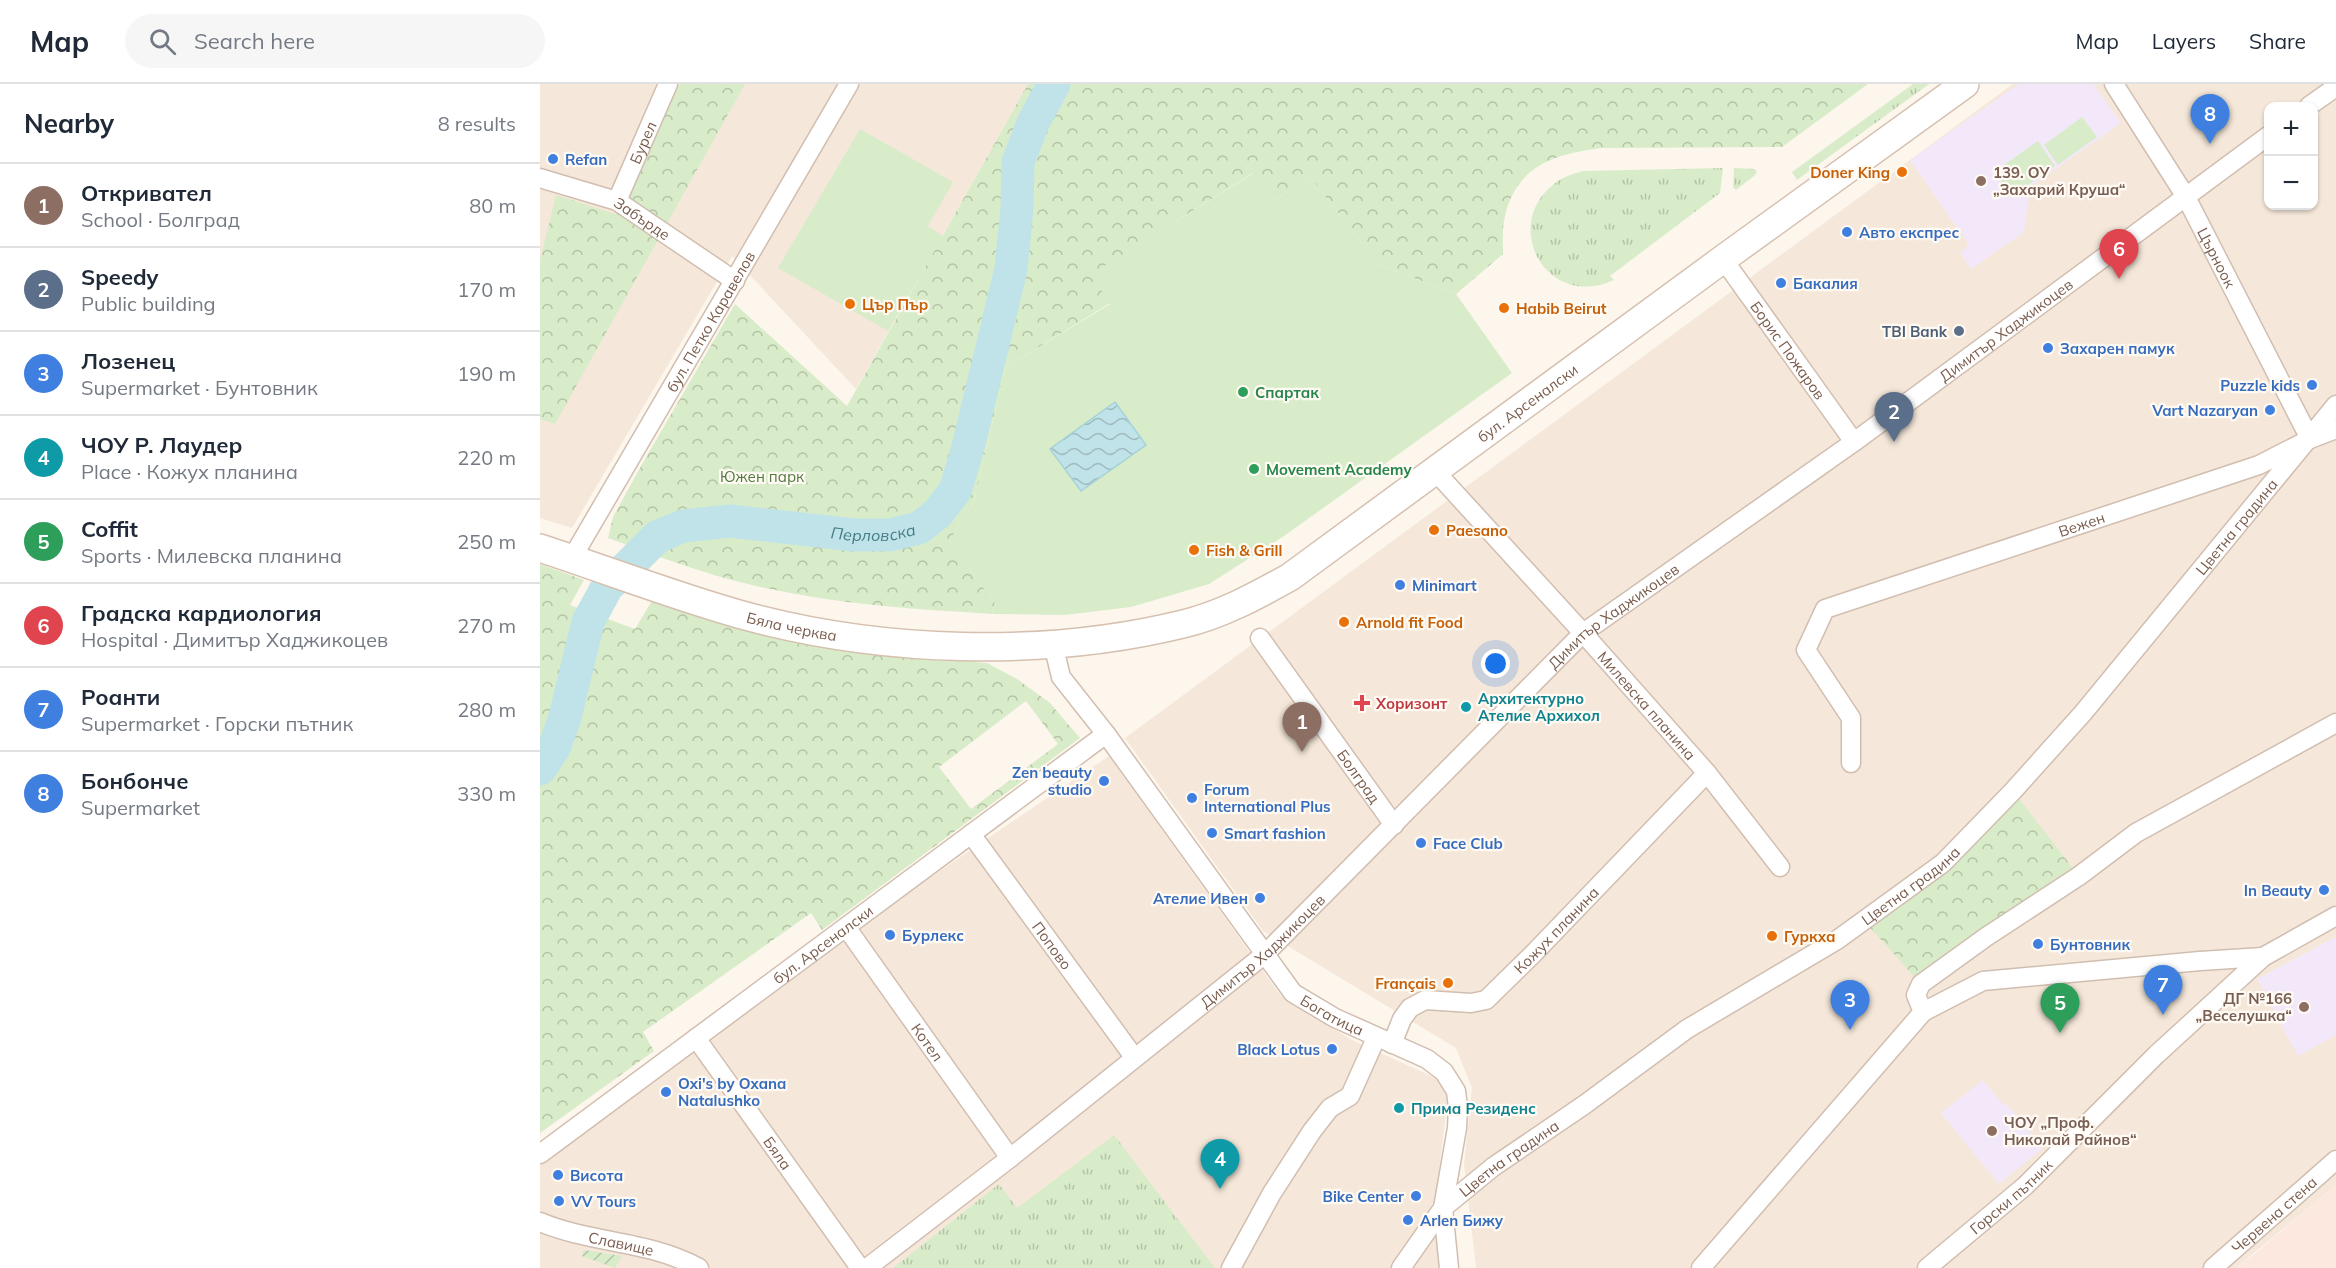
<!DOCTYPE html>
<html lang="en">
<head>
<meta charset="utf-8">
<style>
  body { margin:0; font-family:Mulish,sans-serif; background:#f6f6f7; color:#1f2937 }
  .controls { position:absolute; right:18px; top:18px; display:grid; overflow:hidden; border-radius:12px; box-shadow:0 2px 4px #0004 }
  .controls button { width:54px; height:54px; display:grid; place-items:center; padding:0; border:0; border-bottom:2px solid #e0e1e3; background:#fff; color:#1f2937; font:30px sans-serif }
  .you { position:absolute; left:956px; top:580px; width:21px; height:21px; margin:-15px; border:4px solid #fff; border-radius:50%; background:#1a73e8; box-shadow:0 0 0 9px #1a73e833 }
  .badge { display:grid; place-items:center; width:39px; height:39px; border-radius:50%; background:#e76f51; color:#fff; font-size:20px; font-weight:700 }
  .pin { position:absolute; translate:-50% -50px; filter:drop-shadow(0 2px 3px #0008) }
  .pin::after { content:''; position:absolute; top:32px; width:21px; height:18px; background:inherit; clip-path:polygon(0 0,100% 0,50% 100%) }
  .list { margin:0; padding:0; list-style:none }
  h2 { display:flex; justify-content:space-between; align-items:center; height:78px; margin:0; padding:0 24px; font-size:26px }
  h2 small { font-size:20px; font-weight:400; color:#747a83 }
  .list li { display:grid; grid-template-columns:39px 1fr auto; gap:18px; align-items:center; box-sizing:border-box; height:84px; padding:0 24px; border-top:2px solid #e0e1e3 }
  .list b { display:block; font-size:22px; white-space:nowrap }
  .list p { margin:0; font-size:20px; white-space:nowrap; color:#747a83 }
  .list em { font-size:20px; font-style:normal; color:#747a83 }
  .icon { flex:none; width:33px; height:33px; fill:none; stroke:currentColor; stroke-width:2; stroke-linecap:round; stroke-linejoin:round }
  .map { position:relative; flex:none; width:1796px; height:1184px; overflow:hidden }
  header { display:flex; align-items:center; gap:36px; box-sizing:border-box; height:84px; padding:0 30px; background:#fff; border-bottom:2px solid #e0e1e3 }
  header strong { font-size:28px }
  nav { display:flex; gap:33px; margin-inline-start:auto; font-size:21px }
  .search { width:420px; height:54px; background:#f6f6f7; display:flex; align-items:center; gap:15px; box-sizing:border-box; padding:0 21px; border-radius:33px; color:#747a83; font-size:22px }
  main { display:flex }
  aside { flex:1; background:#fff }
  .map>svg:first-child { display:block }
  .residential { fill:#f5e8da; fill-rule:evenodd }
  .commercial { fill:#fde8e0 }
  .education { fill:#f3e8fa }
  .grass { fill:url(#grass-tufts) }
  .forest { fill:url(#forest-crowns); fill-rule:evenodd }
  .garden { fill:url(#garden-furrows) }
  .pitch { fill:#d8ecc9 }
  .water { fill:url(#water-waves); stroke:#a5d3da; stroke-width:1.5 }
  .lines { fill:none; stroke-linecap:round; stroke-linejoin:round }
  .river { stroke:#bfe3e8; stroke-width:33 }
  .street-casing { stroke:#d1beb0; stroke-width:21 }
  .secondary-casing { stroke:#d6c0b0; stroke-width:30 }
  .street { stroke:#fff; stroke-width:18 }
  .secondary { stroke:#fff; stroke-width:27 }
  .shop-dot { fill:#3f7fe0; stroke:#fffaf3; stroke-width:2 }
  .food-dot { fill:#e8710a; stroke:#fffaf3; stroke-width:2 }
  .education-dot { fill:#8d6e63; stroke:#fffaf3; stroke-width:2 }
  .service-dot { fill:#5c6f8a; stroke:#fffaf3; stroke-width:2 }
  .leisure-dot { fill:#2e9e5b; stroke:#fffaf3; stroke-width:2 }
  .health-dot { fill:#e0444e; stroke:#fffaf3; stroke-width:2 }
  .culture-dot { fill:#0f9aa8; stroke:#fffaf3; stroke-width:2 }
  .labels { text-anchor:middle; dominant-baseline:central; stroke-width:4.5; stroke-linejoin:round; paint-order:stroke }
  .street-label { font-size:15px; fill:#7a5c4d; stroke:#fffaf3 }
  .shop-label { font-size:15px; font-weight:bold; fill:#366cbe; stroke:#fffaf3; text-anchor:start }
  .food-label { font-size:15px; font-weight:bold; fill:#c56008; stroke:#fffaf3; text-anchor:start }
  .education-label { font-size:15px; font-weight:bold; fill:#785e54; stroke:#fffaf3; text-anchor:start }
  .service-label { font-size:15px; font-weight:bold; fill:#4e5e75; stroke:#fffaf3; text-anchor:end }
  .leisure-label { font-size:15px; font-weight:bold; fill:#27864d; stroke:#fffaf3; text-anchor:start }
  .park-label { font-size:15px; fill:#537a41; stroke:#fffaf3 }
  .culture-label { font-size:15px; font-weight:bold; fill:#0d838f; stroke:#fffaf3; text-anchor:start }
  .health-label { font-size:15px; font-weight:bold; fill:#be3a42; stroke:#fffaf3; text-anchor:start }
  .water-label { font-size:16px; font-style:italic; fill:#437c86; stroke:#fffaf3 }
</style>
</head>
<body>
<header>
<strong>Map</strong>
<div class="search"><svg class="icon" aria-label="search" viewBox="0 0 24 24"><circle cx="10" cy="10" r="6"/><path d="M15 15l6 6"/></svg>Search here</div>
<nav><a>Map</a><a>Layers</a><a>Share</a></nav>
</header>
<main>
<aside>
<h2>Nearby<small>8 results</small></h2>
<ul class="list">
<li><span class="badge" style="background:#8d6e63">1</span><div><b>Откривател</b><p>School · Болград</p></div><em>80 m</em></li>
<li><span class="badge" style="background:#5c6f8a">2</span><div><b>Speedy</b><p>Public building</p></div><em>170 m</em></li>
<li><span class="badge" style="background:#3f7fe0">3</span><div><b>Лозенец</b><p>Supermarket · Бунтовник</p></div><em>190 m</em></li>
<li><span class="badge" style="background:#0f9aa8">4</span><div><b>ЧОУ Р. Лаудер</b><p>Place · Кожух планина</p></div><em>220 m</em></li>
<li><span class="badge" style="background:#2e9e5b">5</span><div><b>Coffit</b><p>Sports · Милевска планина</p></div><em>250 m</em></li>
<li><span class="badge" style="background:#e0444e">6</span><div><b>Градска кардиология</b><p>Hospital · Димитър Хаджикоцев</p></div><em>270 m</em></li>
<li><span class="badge" style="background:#3f7fe0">7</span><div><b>Роанти</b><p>Supermarket · Горски пътник</p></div><em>280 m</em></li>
<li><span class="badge" style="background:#3f7fe0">8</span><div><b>Бонбонче</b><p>Supermarket</p></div><em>330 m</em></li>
</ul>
</aside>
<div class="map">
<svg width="1796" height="1184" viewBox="0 0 1796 1184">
  <defs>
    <pattern id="grass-tufts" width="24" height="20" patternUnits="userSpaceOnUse" patternTransform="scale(1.5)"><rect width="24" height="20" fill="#d8ecc9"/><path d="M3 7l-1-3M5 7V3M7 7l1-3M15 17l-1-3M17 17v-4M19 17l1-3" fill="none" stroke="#b4c2a5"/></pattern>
    <pattern id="forest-crowns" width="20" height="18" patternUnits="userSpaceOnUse" patternTransform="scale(1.5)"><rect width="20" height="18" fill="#d8ecc9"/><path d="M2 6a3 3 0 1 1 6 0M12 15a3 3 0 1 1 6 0" fill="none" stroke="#b4c2a5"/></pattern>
    <pattern id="garden-furrows" width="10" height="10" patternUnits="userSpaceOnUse" patternTransform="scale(1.5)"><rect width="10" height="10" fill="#d8ecc9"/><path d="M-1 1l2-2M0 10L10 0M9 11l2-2" fill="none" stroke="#b4c2a5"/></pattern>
    <pattern id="water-waves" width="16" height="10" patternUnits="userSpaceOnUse" patternTransform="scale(1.5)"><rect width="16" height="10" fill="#bfe3e8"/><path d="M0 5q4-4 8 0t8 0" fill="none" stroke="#a0bbbe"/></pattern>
  </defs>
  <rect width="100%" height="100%" fill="#fdf6ec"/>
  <g class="residential">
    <path d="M0,0h488l-172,305 -124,-133 -160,272 -32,-10z"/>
    <path d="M1473,0h323v1101l-100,83h-760l-12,-104 8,-76 -16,-40 -193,-117 -138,-193zM1728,22h46v100h-46z"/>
    <path d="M569,672l172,240 69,43 88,40 10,18 -10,82 6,89h-904v-104l260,-198z"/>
  </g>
  <path class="commercial" d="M1796,1101v83h-100l16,-12z"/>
  <g class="education">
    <path d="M1479,0h74l28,39 -91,64 -6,45 -53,37 -11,-16 9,-8 -59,-85z"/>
    <path d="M1796,853v98l-38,21 -41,-77z"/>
    <path d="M1443,996l21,26 3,-2 36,44 -44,36 -58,-71z"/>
  </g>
  <g class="grass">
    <path d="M1373,0h16l-132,96 -5,-8z"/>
    <path d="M1183,84l-3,25 -110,83 4,4c-67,31 -114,-54 -60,-96 8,-7 19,-10 29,-13z"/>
    <path d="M1194,84l20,1 3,2 -2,4 -19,15 -3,-3z"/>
    <path d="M574,1051l101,133h-322l106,-84 18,24z"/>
  </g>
  <g class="forest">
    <path d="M140,0h65l-190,340 -15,-5v-159l16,-65 59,19z"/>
    <path d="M488,0h840l-86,63 -180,1c-47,6 -85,17 -97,68 -3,11 -2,26 -2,38l-47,40 -77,-29 -69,-88 -34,23 -23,-27 -161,101 18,29 -105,65 -31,134 -25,40 46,61 -3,11c-81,-5 -161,-10 -240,-29 -49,-11 -97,-30 -144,-47l5,-21 28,-51 94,-162 112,102z"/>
    <path d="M0,480l44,16 -14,25 65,24 18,-30 88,30 63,13 56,10 127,11 30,16 33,24 30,35 -258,192 -11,-17 -168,119 11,19 -114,82zM486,617l32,43 -87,65 -32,-42z"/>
    <path d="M1473,707l66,85 -158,108 -58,-64z"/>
  </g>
  <path class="garden" d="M44,1166l38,6 -7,12 -33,-12z"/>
  <g class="pitch">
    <path d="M1542,33l15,20 -39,28 -14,-20z"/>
    <path d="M320,45l93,53 -25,44 15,10 -55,95 -110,-63z"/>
    <path d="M1498,57l17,25 -43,30 -18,-24z"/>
    <path d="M714,89l22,27 34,-23 69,88 77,29 56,79 -228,163 -75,48 -78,23 -66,8 -73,-1 3,-11 -46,-61 25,-40 31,-134 105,-64 -19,-30z"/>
  </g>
  <path class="water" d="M575,318l31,43 -65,46 -31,-42z"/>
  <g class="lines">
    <path class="river" id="s1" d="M0,685l14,-21 11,-31 23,-95 19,-35 50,-50 26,-11 47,-5 124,14h36l29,-7 18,-14 18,-23 12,-40 44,-182 6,-61 1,-46 15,-39 21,-39"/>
    <g class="street-casing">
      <g id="street">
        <path id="s2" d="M1574,0l72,113 124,242"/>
        <path d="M1769,22l27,-19"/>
        <path id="s3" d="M0,94l77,23 118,80"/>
        <path id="s4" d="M77,117l51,-117"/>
        <path id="s5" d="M1183,175l131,183"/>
        <path id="s6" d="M895,387l148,162 124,140 73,94"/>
        <path id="s7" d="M32,474l277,-474"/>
        <path id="s8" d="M720,554l134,187"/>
        <path id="s9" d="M513,560l8,33 45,57 187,259 42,25 92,41 17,13 12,19 2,17 -1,20 -14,80 6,60"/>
        <path id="s10" d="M1311,679v-45l-45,-68 19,-41 434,-144 51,-26 26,-10"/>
        <path id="s11" d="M431,750l163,223"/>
        <path id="s12" d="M306,843l164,231"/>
        <path d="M1383,928l60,-31 217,-20 63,-4"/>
        <path id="s13" d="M156,954l164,230"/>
        <path id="s14" d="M852,960l10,-25 8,-11 15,-8 46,3 15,-3 47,-46 174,-181"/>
        <path id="s15" d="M0,1070l566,-420"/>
        <path id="s16" d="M0,1138c53,22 108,18 159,46"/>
        <path id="s17" d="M327,1184l143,-110 255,-204 318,-321 271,-191 414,-306"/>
        <path d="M691,1184l41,-75 40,-62 18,-23 20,-12 26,-58"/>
        <path id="s18" d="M861,1184l42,-60 50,-41 91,-62 103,-76 150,-89 106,-77 70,-72 70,-78 253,-308"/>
        <path d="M1161,1184l222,-256 -7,-17 5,-11 65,-47 93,-61 57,-43 200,-110"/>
        <path id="s19" d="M1387,1184l98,-82 131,-131 107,-98 73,-41"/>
        <path id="s20" d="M1673,1184l123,-108"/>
      </g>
    </g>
    <g class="secondary-casing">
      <g id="secondary">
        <path id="s21" d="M0,464c67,22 134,48 202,67 138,38 302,43 441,9 38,-9 73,-28 107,-47l433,-318 242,-175"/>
      </g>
    </g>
    <use href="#street" class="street"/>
    <use href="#secondary" class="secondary"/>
  </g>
  <g class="shop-dot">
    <circle cx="13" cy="75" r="6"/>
    <circle cx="1307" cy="148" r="6"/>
    <circle cx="1241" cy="199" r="6"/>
    <circle cx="1508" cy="264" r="6"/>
    <circle cx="1772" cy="301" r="6"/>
    <circle cx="1730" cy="326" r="6"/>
    <circle cx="860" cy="501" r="6"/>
    <circle cx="564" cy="697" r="6"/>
    <circle cx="652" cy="714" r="6"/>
    <circle cx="672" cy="749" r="6"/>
    <circle cx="881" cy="759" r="6"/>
    <circle cx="1784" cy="806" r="6"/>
    <circle cx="720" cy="814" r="6"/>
    <circle cx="350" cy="851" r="6"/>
    <circle cx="1498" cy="860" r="6"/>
    <circle cx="792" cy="965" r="6"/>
    <circle cx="126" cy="1008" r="6"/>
    <circle cx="18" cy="1091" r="6"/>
    <circle cx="876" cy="1112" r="6"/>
    <circle cx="19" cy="1117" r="6"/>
    <circle cx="868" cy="1136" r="6"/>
  </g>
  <g class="food-dot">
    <circle cx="1362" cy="88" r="6"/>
    <circle cx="310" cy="220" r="6"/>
    <circle cx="964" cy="224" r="6"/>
    <circle cx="894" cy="446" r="6"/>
    <circle cx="654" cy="466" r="6"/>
    <circle cx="804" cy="538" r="6"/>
    <circle cx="1232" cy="852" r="6"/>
    <circle cx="908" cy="899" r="6"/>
  </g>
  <g class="education-dot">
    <circle cx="1441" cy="97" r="6"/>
    <circle cx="1764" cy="923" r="6"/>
    <circle cx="1452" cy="1047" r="6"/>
  </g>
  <circle class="service-dot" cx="1419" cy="247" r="6"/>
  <g class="leisure-dot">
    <circle cx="703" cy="308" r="6"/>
    <circle cx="714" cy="385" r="6"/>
  </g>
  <path class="health-dot" d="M819 610h6v6h6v6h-6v6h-6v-6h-6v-6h6z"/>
  <g class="culture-dot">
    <circle cx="926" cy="623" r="6"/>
    <circle cx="859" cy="1024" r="6"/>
  </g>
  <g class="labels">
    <g class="street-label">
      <text stroke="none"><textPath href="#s4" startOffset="64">Бурел</textPath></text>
      <text stroke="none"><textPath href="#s3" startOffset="111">Забърде</textPath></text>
      <text stroke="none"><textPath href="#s2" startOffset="202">Църноок</textPath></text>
      <text stroke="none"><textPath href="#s7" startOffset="274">бул. Петко Каравелов</textPath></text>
      <text stroke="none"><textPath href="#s17" startOffset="1479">Димитър Хаджикоцев</textPath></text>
      <text stroke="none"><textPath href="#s5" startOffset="112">Борис Пожаров</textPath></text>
      <text stroke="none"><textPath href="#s21" startOffset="1070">бул. Арсеналски</textPath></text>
      <text stroke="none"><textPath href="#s10" startOffset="442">Вежен</textPath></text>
      <text stroke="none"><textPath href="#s18" startOffset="1128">Цветна градина</textPath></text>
      <text stroke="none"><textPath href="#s17" startOffset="993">Димитър Хаджикоцев</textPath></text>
      <text stroke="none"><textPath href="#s21" startOffset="264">Бяла черква</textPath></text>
      <text stroke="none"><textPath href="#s6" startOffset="316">Милевска планина</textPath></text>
      <text stroke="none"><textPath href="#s8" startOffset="170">Болград</textPath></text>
      <text stroke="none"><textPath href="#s18" startOffset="642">Цветна градина</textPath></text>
      <text stroke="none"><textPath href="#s14" startOffset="218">Кожух планина</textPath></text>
      <text stroke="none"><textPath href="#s15" startOffset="352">бул. Арсеналски</textPath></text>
      <text stroke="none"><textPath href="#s11" startOffset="138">Попово</textPath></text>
      <text stroke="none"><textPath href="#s17" startOffset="507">Димитър Хаджикоцев</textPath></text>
      <text stroke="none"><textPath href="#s9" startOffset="471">Богатица</textPath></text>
      <text stroke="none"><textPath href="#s12" startOffset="141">Котел</textPath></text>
      <text stroke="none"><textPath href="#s13" startOffset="141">Бяла</textPath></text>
      <text stroke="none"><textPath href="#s18" startOffset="156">Цветна градина</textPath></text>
      <text stroke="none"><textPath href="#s19" startOffset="110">Горски пътник</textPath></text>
      <text stroke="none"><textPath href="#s20" startOffset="81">Червена стена</textPath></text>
      <text stroke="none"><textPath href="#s16" startOffset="84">Славище</textPath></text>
    </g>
    <g class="shop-label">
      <text x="25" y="75">Refan</text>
      <text x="1319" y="148">Авто експрес</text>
      <text x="1253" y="199">Бакалия</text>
      <text x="1520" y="264">Захарен памук</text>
      <text x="1760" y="301" text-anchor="end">Puzzle kids</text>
      <text x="1718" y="326" text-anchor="end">Vart Nazaryan</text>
      <text x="872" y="501">Minimart</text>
      <text x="552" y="688" text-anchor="end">Zen beauty<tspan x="552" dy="17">studio</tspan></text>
      <text x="664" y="705">Forum<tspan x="664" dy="17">International Plus</tspan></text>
      <text x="684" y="749">Smart fashion</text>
      <text x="893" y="759">Face Club</text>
      <text x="1772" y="806" text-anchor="end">In Beauty</text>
      <text x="708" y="814" text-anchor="end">Ателие Ивен</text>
      <text x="362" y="851">Бурлекс</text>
      <text x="1510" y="860">Бунтовник</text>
      <text x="780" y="965" text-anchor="end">Black Lotus</text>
      <text x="138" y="999">Oxi's by Oxana<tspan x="138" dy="17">Natalushko</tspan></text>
      <text x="30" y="1091">Висота</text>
      <text x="864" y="1112" text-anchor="end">Bike Center</text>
      <text x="31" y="1117">VV Tours</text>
      <text x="880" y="1136">Arlen Бижу</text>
    </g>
    <g class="food-label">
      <text x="1350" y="88" text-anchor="end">Doner King</text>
      <text x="322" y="220">Цър Пър</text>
      <text x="976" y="224">Habib Beirut</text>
      <text x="906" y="446">Paesano</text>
      <text x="666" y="466">Fish &amp; Grill</text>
      <text x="816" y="538">Arnold fit Food</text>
      <text x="1244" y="852">Гуркха</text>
      <text x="896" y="899" text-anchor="end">Français</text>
    </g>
    <g class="education-label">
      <text x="1453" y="88">139. ОУ<tspan x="1453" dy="17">„Захарий Круша“</tspan></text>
      <text x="1752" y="914" text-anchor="end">ДГ №166<tspan x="1752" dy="17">„Веселушка“</tspan></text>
      <text x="1464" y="1038">ЧОУ „Проф.<tspan x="1464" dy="17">Николай Райнов“</tspan></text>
    </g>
    <g class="service-label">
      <text x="1407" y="247">TBI Bank</text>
    </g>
    <g class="leisure-label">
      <text x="715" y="308">Спартак</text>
      <text x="726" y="385">Movement Academy</text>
    </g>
    <g class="park-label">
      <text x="222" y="392">Южен парк</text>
    </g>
    <g class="culture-label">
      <text x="938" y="614">Архитектурно<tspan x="938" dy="17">Ателие Архихол</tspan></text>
      <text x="871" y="1024">Прима Резиденс</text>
    </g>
    <g class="health-label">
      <text x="836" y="619">Хоризонт</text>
    </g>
    <g class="water-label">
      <text stroke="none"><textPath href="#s1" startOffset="486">Перловска</textPath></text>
    </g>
  </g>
</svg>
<div class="controls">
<button>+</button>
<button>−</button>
</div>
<div class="you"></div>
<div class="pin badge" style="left:762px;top:668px;background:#8d6e63">1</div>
<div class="pin badge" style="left:1354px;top:358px;background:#5c6f8a">2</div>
<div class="pin badge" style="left:1310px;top:946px;background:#3f7fe0">3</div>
<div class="pin badge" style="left:680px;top:1105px;background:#0f9aa8">4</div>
<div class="pin badge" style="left:1520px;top:949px;background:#2e9e5b">5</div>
<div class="pin badge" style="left:1579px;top:195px;background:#e0444e">6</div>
<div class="pin badge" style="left:1623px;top:931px;background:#3f7fe0">7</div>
<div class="pin badge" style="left:1670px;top:60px;background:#3f7fe0">8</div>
</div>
</main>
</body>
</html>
